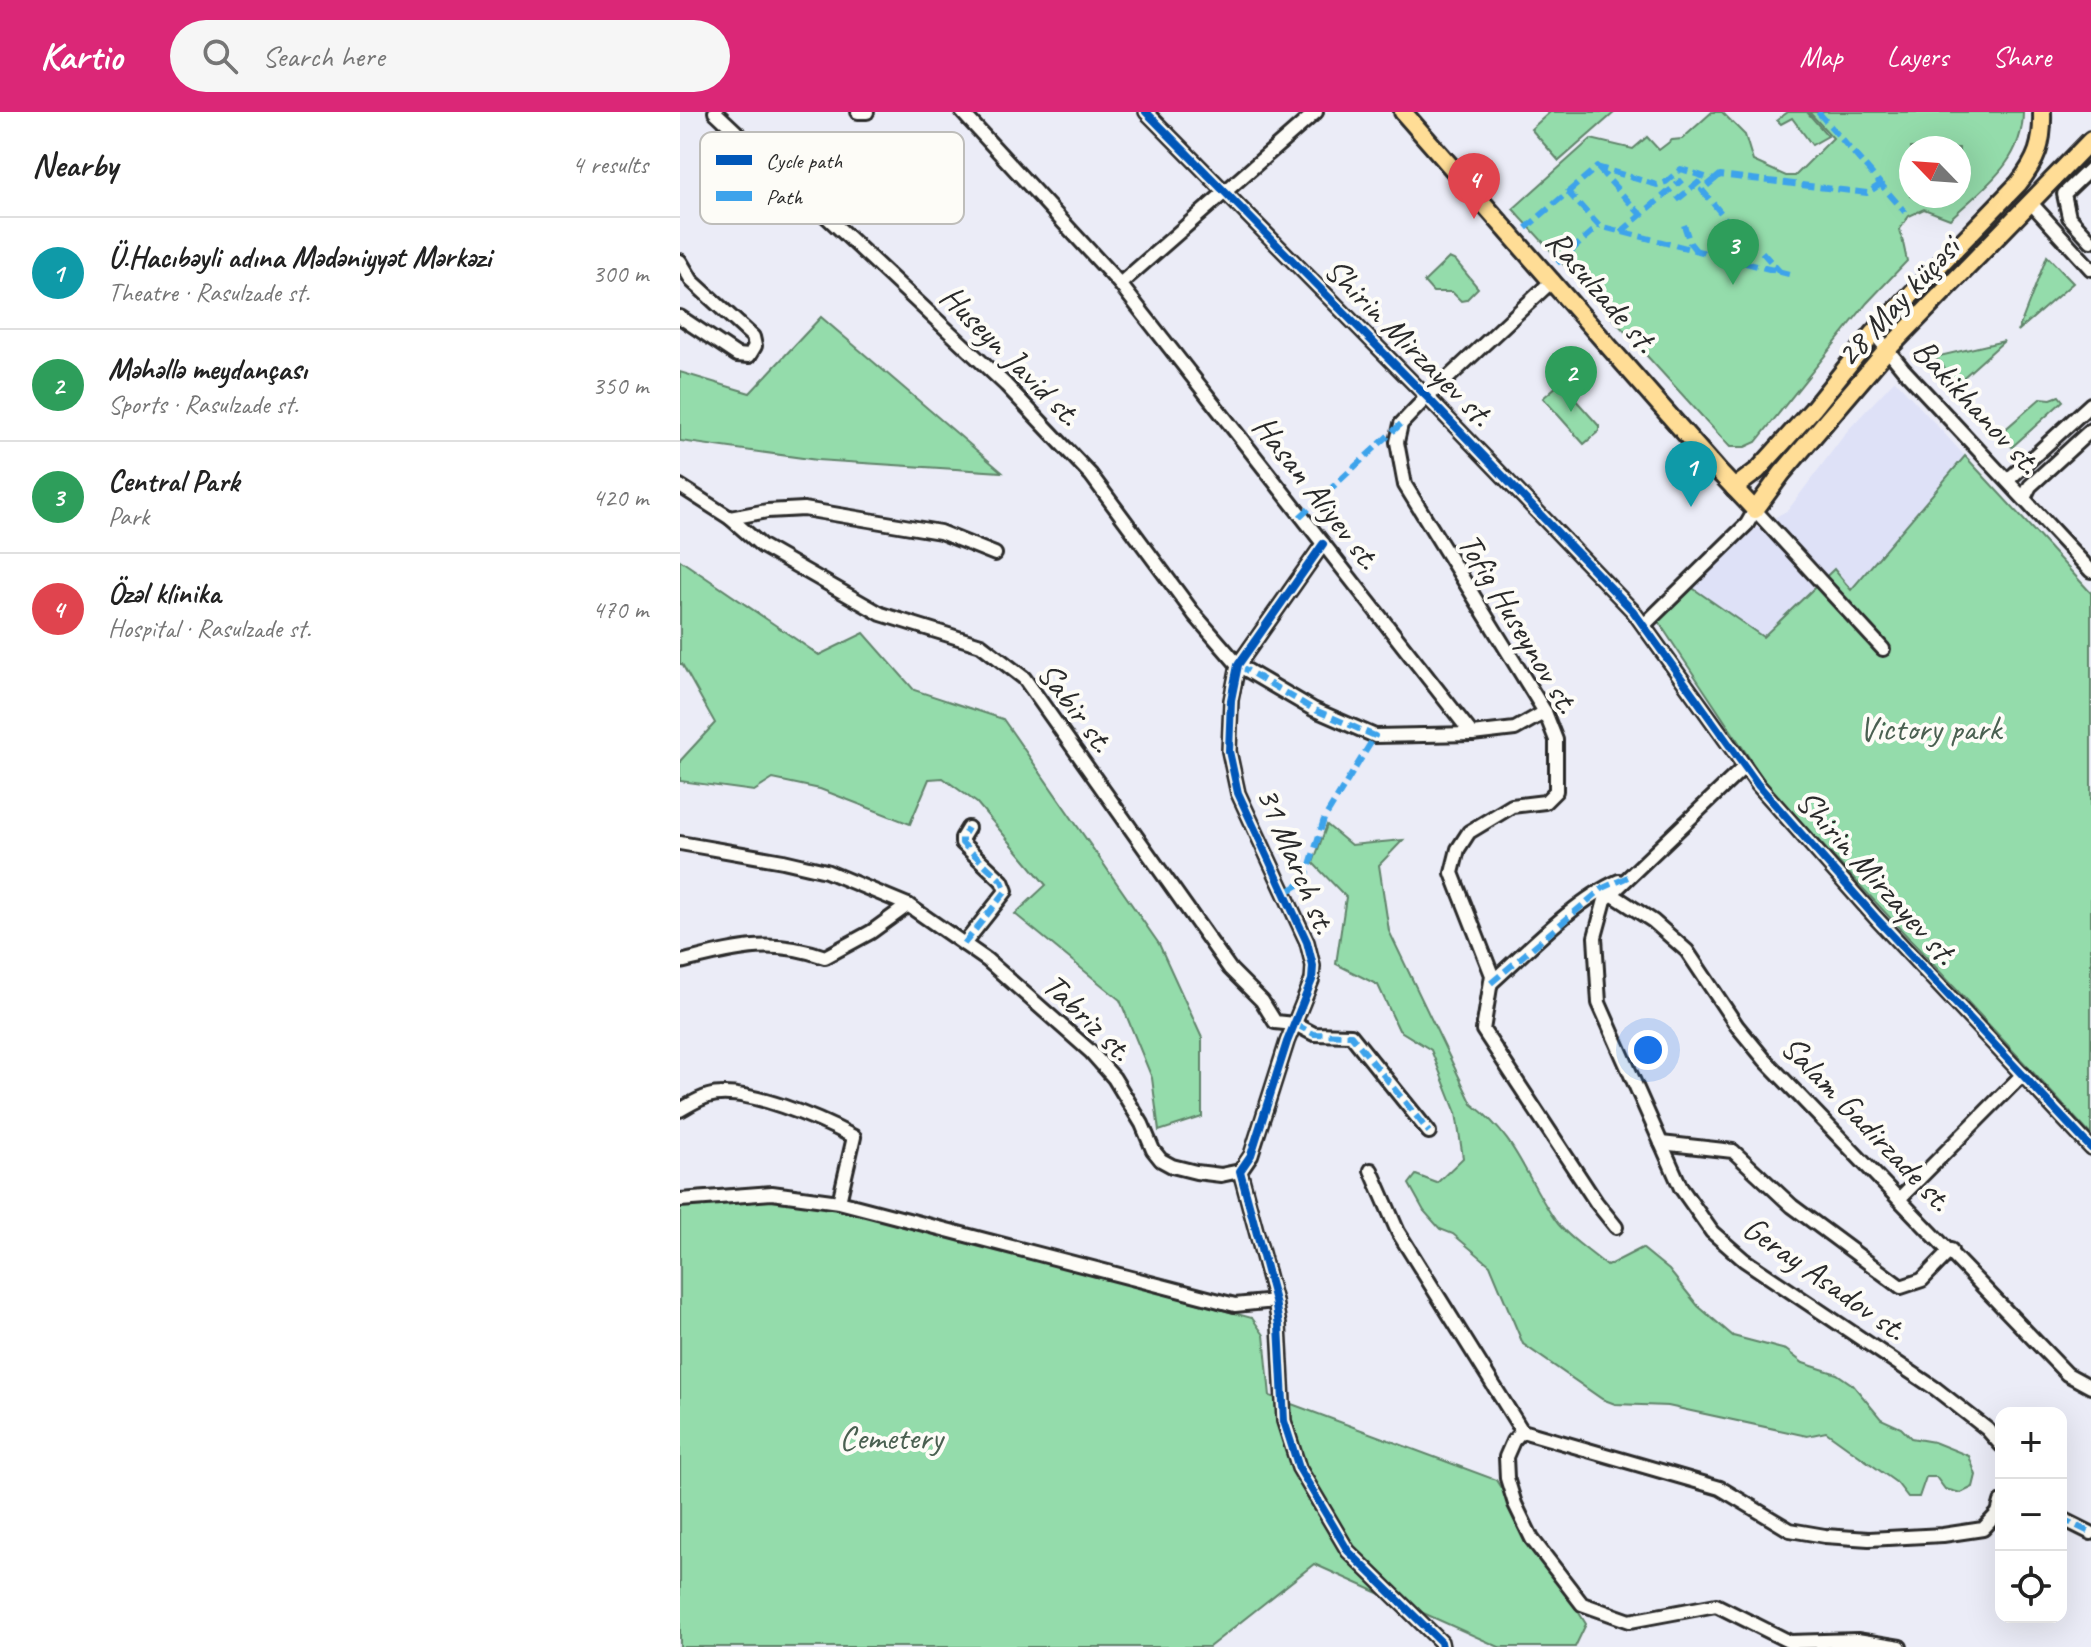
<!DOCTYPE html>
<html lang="en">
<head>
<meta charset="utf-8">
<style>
  body { margin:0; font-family:Caveat,sans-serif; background:#f6f6f6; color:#222 }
  .controls { position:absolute; right:24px; bottom:24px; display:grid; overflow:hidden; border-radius:16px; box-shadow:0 8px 32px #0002 }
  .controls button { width:72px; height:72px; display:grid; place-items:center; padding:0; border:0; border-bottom:2px solid #e0e0e0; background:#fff; color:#222; font:40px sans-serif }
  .compass { position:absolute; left:1219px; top:24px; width:72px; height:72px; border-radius:50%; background:#fff; box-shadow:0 8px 32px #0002; rotate:295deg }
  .you { position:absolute; left:968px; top:938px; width:28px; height:28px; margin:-20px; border:6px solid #fff; border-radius:50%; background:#1a73e8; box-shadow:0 0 0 12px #1a73e833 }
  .badge { display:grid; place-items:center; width:52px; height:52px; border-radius:50%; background:#db2777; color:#fff; font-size:26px; font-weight:700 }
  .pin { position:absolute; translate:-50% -66px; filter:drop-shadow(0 2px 4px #0008) }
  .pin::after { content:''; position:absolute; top:42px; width:28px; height:24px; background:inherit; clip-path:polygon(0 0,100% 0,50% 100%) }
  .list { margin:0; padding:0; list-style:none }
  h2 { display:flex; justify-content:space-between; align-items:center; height:104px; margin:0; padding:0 32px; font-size:34px }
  h2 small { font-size:26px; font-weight:400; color:#767676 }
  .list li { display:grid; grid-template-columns:52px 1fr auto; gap:24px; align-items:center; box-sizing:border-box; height:112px; padding:0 32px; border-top:2px solid #e0e0e0 }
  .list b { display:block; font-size:30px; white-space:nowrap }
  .list p { margin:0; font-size:26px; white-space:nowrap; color:#767676 }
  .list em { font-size:26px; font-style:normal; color:#767676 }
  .icon { flex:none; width:44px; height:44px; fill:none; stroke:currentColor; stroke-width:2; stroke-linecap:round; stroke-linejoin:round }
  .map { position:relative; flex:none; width:1411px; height:1535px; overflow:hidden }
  header { display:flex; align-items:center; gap:48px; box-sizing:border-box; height:112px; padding:0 40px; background:#db2777; color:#fff }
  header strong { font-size:38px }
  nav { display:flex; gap:44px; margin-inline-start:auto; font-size:28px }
  .search { width:560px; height:72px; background:#f6f6f6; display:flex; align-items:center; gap:20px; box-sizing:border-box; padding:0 28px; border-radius:44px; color:#767676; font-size:30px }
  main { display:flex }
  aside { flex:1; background:#fff }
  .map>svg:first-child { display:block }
  .built { fill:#dee1f7 }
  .green { fill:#94dcab; stroke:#60846b; stroke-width:2; fill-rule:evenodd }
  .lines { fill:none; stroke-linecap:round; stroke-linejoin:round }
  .minor-casing { stroke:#2b2b2b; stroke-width:18 }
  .major-casing { stroke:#2b2b2b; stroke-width:22 }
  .minor { stroke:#fdfcf7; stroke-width:12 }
  .major { stroke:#ffdd96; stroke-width:16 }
  .quiet { stroke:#3ea3eb; stroke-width:6; stroke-dasharray:12 6; stroke-linecap:butt }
  .cycleway-casing { stroke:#fdfcf7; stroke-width:13 }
  .cycleway { stroke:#0057b8; stroke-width:8 }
  .labels { text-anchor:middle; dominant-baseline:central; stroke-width:8; stroke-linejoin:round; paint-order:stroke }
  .street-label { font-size:34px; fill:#2b2b2b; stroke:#fdfcf7 }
  .park-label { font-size:34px; fill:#4a6051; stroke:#fdfcf7 }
  .key { fill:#fdfcf7; stroke:#bebdba; stroke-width:2 }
  .key-label { font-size:22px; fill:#2b2b2b }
</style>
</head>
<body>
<header>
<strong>Kartio</strong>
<div class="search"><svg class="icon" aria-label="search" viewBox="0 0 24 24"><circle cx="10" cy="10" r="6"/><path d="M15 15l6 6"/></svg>Search here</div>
<nav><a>Map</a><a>Layers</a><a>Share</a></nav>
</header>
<main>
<aside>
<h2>Nearby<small>4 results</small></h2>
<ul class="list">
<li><span class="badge" style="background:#0f9aa8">1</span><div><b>Ü.Hacıbəyli adına Mədəniyyət Mərkəzi</b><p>Theatre · Rasulzade st.</p></div><em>300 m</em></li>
<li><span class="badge" style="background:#2e9e5b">2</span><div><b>Məhəllə meydançası</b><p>Sports · Rasulzade st.</p></div><em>350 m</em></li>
<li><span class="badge" style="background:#2e9e5b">3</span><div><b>Central Park</b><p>Park</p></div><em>420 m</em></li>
<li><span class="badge" style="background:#e0444e">4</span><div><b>Özəl klinika</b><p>Hospital · Rasulzade st.</p></div><em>470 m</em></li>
</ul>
</aside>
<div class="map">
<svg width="1411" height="1535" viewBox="0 0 1411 1535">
  <rect width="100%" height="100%" fill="#ebecf7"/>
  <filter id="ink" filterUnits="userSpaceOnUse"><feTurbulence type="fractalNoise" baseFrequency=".0125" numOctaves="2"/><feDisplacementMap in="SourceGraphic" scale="16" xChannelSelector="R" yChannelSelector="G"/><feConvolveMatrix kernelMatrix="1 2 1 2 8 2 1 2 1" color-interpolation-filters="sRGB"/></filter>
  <g filter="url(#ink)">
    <path class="built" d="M1215,268l70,76 -114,135 -18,-22 -70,68 -72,-50 60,-56 37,-21 60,-80z"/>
    <g class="green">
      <path d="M870,0h65l-56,49 -28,-32z"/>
      <path d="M1032,0h10l23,23 8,26 33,15h9l38,-38 -24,-26h214c0,50 -40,76 -73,107l-26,-10 -15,7 -9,13 7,32 -40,42 -111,139 -11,5h-15l-217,-238 78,-70 42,10 14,-12 12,13 13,-10 10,-1zM1231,36h48v48h-48z"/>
      <path d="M1108,0h19l21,24 -16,9 -20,-27 -11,6 -4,-4z"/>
      <path d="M1367,144l26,27 -55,48z"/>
      <path d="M769,146l7,3 22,27 -12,12 -5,1 -9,-9h-19l-9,-10z"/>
      <path d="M141,205l181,155 -185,-12 -137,-19v-69l70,21z"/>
      <path d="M1324,229l-48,43 -21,-27z"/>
      <path d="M878,273l7,3 34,38v5l-15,13 -41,-46z"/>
      <path d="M1379,284l4,5 -51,46 -11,-14 40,-35 10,1z"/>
      <path d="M1285,344l126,137v542l-323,-349 -112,-168 35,-31 72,50 71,-68 17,21z"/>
      <path d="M0,448l139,95 45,-22 50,57 89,29 156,225 43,94v79l-43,14 -7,-53 -32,-78 -105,-86 31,-29 -69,-82 -34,-25 -14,1 -19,45 -90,-35 -47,-10 -19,12 -74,-10v-20l35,-38 -33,-59h-2z"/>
      <path d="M647,713l24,20 52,-5 -24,25 10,66 83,173c46,35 52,71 83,116 12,17 36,32 52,46l35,-18 27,22 29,36 35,30 53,14 17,13 34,11 16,11 28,34 20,9 10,10 23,4 35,14 7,19 -3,12 -12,6 -16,-4 -9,-12h-10l-7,20h-11l-11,-14 -71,-51 -19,4 -139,-30 -53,-2 -13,-5 -79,-55 -33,-79 -37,-31 -13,-5 -16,-18 -15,-27 7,-9 21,8 26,-25 -7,-45 -25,-63 -32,-20 -21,-45 -42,-21 10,-67 -33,-34z"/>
      <path d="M79,1083l70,8 423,115 12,17 6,61 226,84 90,144 -11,23h-76l-185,-83 -105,83h-529v-445z"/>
    </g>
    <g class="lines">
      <g class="minor-casing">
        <g id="minor">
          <path d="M35,0l291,273 85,90 103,139 44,51 75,44 62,27 97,-2 43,-5 30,-17"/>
          <path d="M178,0h9"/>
          <path d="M282,0l158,172 352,450"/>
          <path d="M466,0l281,285 206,214 125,174 117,132 216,231"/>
          <path d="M1411,56l-27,26 5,23 22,24"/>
          <path d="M1351,91l60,66"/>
          <path d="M0,149l12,20 61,56 2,9 -6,10 -12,-1 -57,-38"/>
          <path d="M873,168l-133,124 -19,20 -4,18 8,43 140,227 11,28v51l-11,11 -33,4 -43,26 -11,17 -6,24 40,102 -9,55 113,172 20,25"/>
          <path d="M440,172l196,-172"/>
          <path d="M1194,221l29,36 188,202"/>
          <path d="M1328,368l83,-76"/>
          <path d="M0,374l50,32 32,28 119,68 100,31 43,33 206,291 32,32 13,21 20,2 19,10 37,1 78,97"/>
          <path d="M1344,386l6,-12 61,-56"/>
          <path d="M50,406l37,-7 37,-2 136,23 55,22"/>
          <path d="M643,432l-85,121 -7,35 -2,51 9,42 69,149 6,24 -1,14 -25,62 -36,113 -11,16 35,130 4,24 5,96 15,47 49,83 93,91 1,5"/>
          <path d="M964,513l103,-101 8,-14 128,139"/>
          <path d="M1064,655l-139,133 -10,37 4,66 82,185 31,44 32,28 192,129 51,40 14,16"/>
          <path d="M0,731l103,18 43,10 82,34 79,55 104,92 23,26 28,46 11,26 8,10 11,6 24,6 25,3 19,-4"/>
          <path d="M930,781l43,28 34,30 50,75 28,34 302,314 24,13"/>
          <path d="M284,832l42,-53 -4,-10 -40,-38v-5l6,-10"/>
          <path d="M0,850c54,-13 90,-25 145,-5l46,-25 37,-27"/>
          <path d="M811,871c36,-32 84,-83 128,-102"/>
          <path d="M0,998c9,-5 18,-11 28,-14 35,-11 114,24 146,41l-15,65"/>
          <path d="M981,1031l72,8 59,55 109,81 21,-7 29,-30"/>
          <path d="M691,1058l27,62 124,199 198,57 70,42 35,6 44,3 74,-4 40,-6 15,-16 3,-11"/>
          <path d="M1220,1086l123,-124"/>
          <path d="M0,1088l92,-7 67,9 396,103 40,-4"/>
          <path d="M842,1319l-9,10 -7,16 1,21 8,26 17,35 50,65 48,17 86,-16 74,37 67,-2 43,7"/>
          <path d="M1381,1406l30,15"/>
        </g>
      </g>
      <g class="major-casing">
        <g id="major">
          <path d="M723,0l316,360 36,38 27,-37 105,-123 204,-210"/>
          <path d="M1054,376l24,-18 55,-61 61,-76 144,-149c19,-24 25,-40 24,-72"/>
        </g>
      </g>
      <use href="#minor" class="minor"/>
      <use href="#major" class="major"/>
      <g class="quiet">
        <path d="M1138,0l87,100"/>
        <path d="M918,56l43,47"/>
        <path d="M1034,68l6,-5 147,18 14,-9"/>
        <path d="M888,80l29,-25 60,18 9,-3 15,-13 33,11 -12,10 23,28 -8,39"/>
        <path d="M997,88l28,-23"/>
        <path d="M1004,113l6,18 7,9"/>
        <path d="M846,116l42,-36 31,34 190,48"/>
        <path d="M941,120l61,-52"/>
        <path d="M1082,140l19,21"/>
        <path d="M877,151l42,-37"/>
        <path d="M620,405l101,-93"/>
        <path d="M558,553l75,44 62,27 -51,83 -19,62 -20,12"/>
        <path d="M284,832l42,-53 -4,-10 -40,-38v-5l6,-10"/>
        <path d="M811,871l112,-95 25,-11"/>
        <path d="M615,912l19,10 37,1 78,97"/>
        <path d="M1381,1406l30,15"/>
      </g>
      <g class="cycleway-casing">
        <g id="cycleway">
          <path d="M466,0l281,285 206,214 125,174 117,132 216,231"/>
          <path d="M643,432l-85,121 -7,35 -2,51 9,42 69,149 6,24 -1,14 -25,62 -36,113 -11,16 35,130 4,24 5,96 15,47 49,83 93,91 1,5"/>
        </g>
      </g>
      <use href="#cycleway" class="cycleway"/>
    </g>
  </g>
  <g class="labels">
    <g class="street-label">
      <text transform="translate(922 179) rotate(49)">Rasulzade st.</text>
      <text transform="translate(1217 189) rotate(-47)">28 May küçəsi</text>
      <text transform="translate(729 230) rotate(45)">Shirin Mirzayev st.</text>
      <text transform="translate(331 243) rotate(45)">Huseyn Javid st.</text>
      <text transform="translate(1297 294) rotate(47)">Bakikhanov st.</text>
      <text transform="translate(637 380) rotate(52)">Hasan Aliyev st.</text>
      <text transform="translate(839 511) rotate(59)">Tofig Huseynov st.</text>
      <text transform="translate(396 595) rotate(53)">Sabir st.</text>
      <text transform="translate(617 748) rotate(67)">31 March st.</text>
      <text transform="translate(1197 765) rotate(48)">Shirin Mirzayev st.</text>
      <text transform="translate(408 905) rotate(44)">Tabriz st.</text>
      <text transform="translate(1187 1011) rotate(46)">Salam Gadirzade st.</text>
      <text transform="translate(1145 1166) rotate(35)">Geray Asadov st.</text>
    </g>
    <g class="park-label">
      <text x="1250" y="616">Victory park</text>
      <text x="211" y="1325">Cemetery</text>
    </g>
  </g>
  <rect x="20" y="20" width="264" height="92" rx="12" class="key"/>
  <rect x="36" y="43" width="36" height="10" fill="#0057b8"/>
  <rect x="36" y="79" width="36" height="10" fill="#3ea3eb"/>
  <g class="key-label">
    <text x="86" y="56">Cycle path</text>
    <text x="86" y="92">Path</text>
  </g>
</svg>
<div class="controls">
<button>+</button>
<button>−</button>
<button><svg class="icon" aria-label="locate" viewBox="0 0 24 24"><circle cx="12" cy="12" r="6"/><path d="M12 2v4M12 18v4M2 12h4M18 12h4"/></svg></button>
</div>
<svg class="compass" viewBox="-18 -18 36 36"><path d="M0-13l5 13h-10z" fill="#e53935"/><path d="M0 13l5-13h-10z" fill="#767676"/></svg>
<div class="you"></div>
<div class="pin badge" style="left:1011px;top:395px;background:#0f9aa8">1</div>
<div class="pin badge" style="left:891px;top:300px;background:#2e9e5b">2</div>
<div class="pin badge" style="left:1053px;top:173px;background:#2e9e5b">3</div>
<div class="pin badge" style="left:794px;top:107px;background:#e0444e">4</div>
</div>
</main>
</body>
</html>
